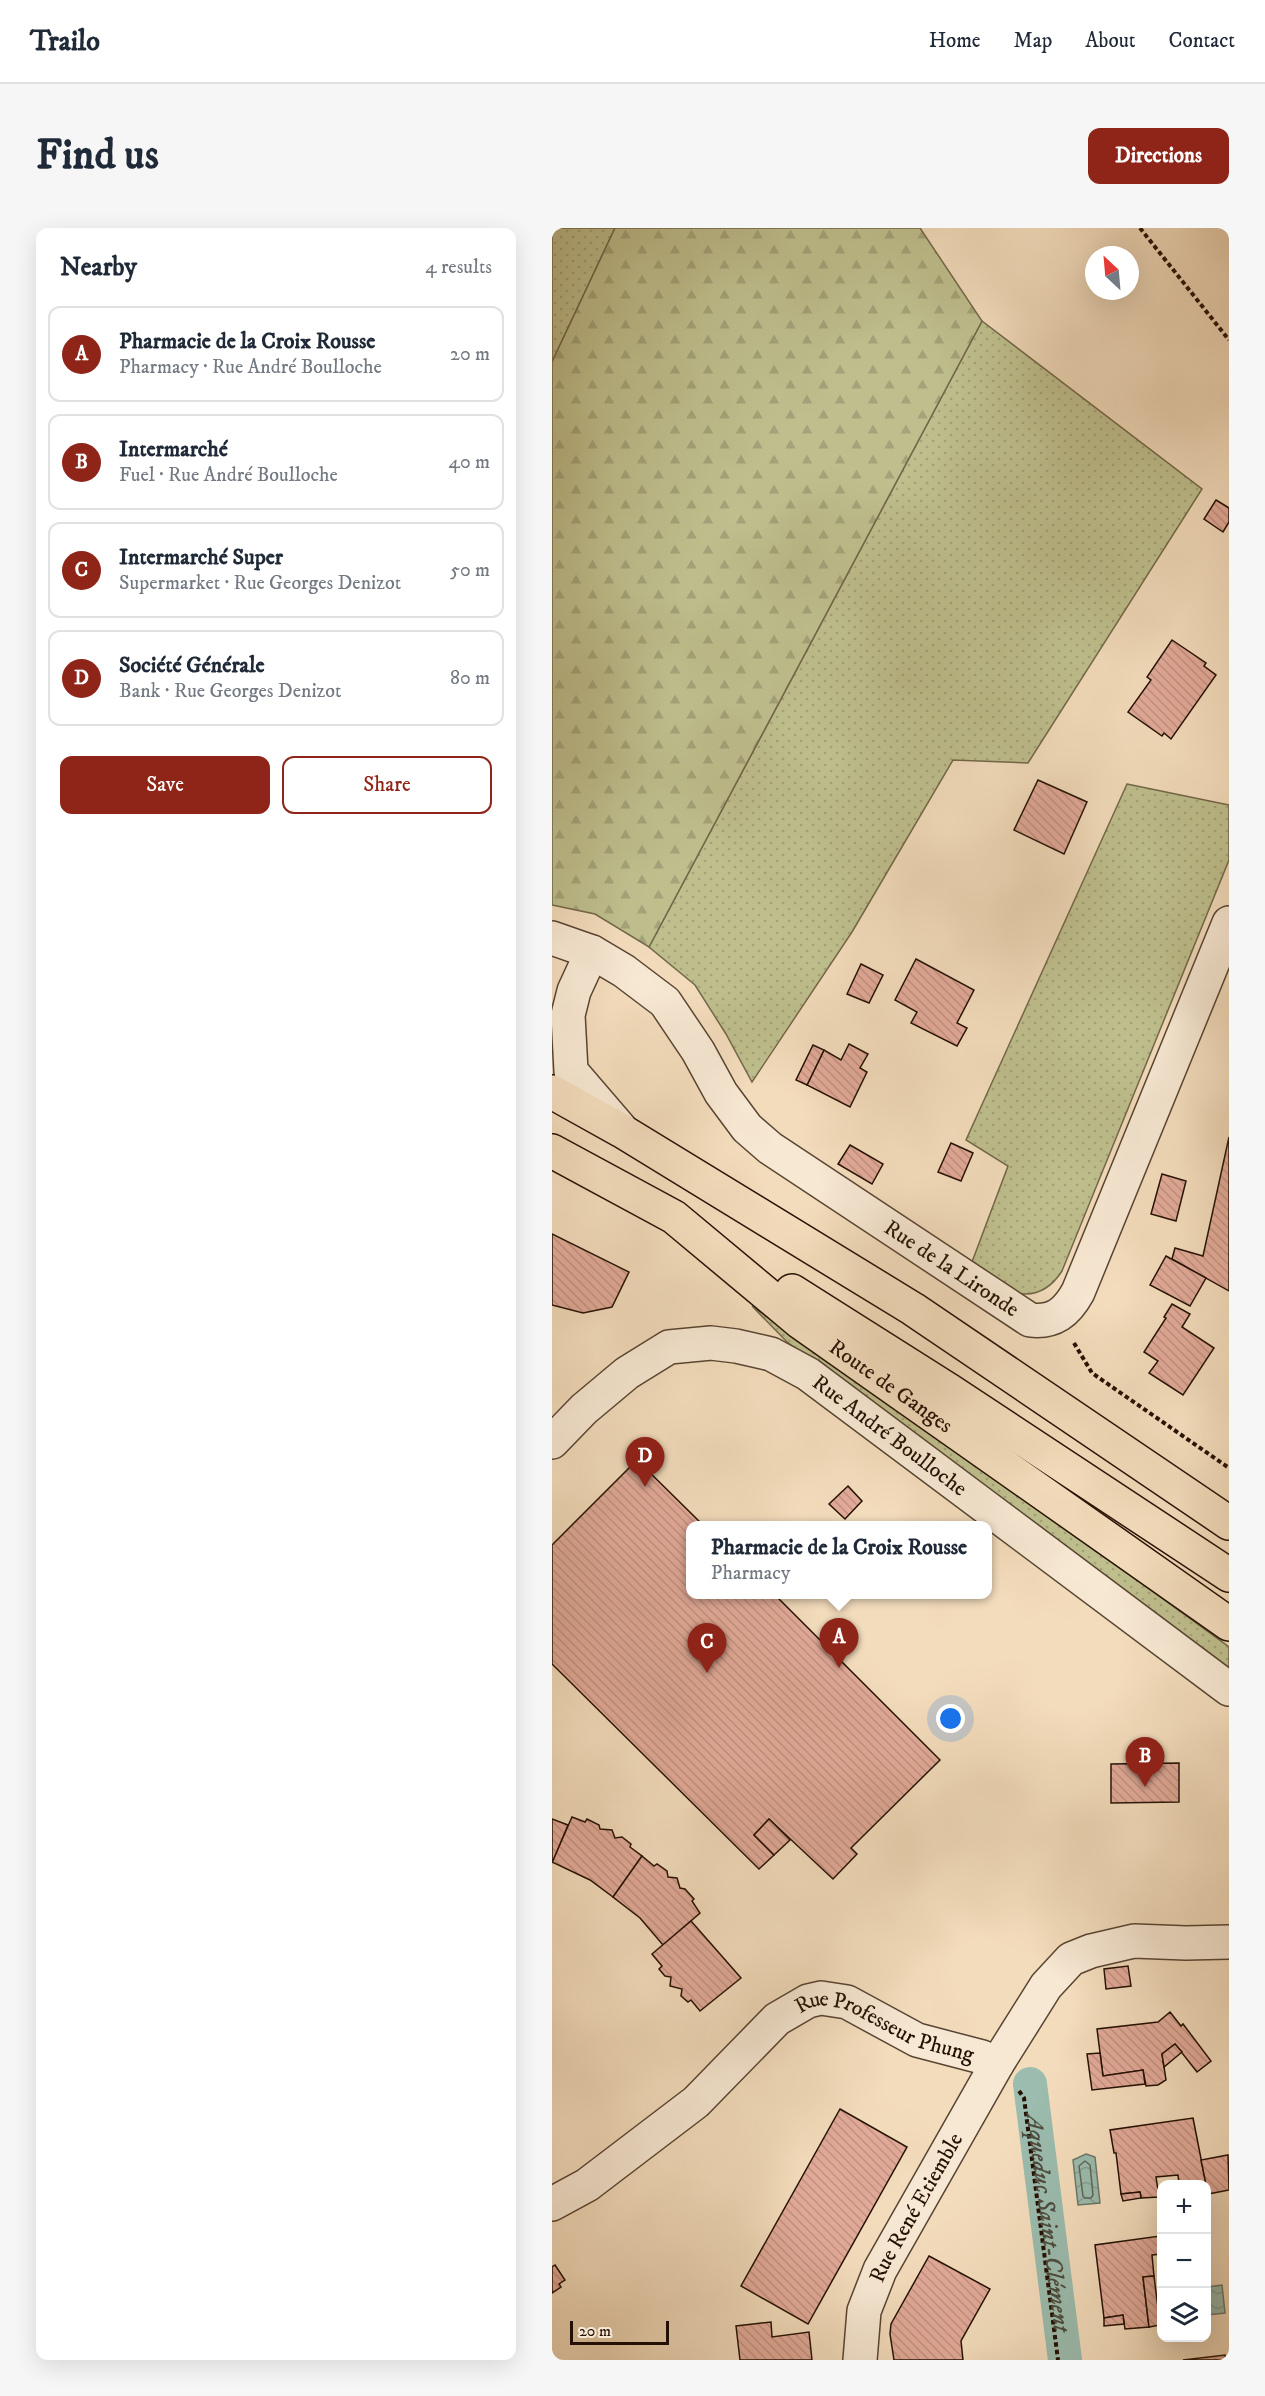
<!DOCTYPE html>
<html lang="en">
<head>
<meta charset="utf-8">
<style>
  body { margin:0; font-family:"IM FELL DW Pica",serif; background:#f6f6f7; color:#1f2937 }
  .controls { position:absolute; right:18px; bottom:18px; display:grid; overflow:hidden; border-radius:12px; box-shadow:0 6px 24px #0002 }
  .controls button { width:54px; height:54px; display:grid; place-items:center; padding:0; border:0; border-bottom:2px solid #e0e1e3; background:#fff; color:#1f2937; font:30px sans-serif }
  .compass { position:absolute; left:533px; top:18px; width:54px; height:54px; border-radius:50%; background:#fff; box-shadow:0 6px 24px #0002; rotate:334deg }
  .scale { position:absolute; left:18px; bottom:15px; width:99px; box-sizing:border-box; padding-left:6px; border:3px solid #251104; border-top:0; font-size:16px; line-height:21px; white-space:nowrap; color:#251104; -webkit-text-stroke:4px #f7e8d3; paint-order:stroke }
  .you { position:absolute; left:399px; top:1491px; width:21px; height:21px; margin:-15px; border:4px solid #fff; border-radius:50%; background:#1a73e8; box-shadow:0 0 0 9px #1a73e833 }
  .badge { display:grid; place-items:center; width:39px; height:39px; border-radius:50%; background:#8f2418; color:#fff; font-size:20px; font-weight:700 }
  .pin { position:absolute; translate:-50% -50px; filter:drop-shadow(0 2px 3px #0008) }
  .pin::after { content:''; position:absolute; top:32px; width:21px; height:18px; background:inherit; clip-path:polygon(0 0,100% 0,50% 100%) }
  .popup { position:absolute; left:134px; top:1293px; width:306px; height:78px; box-sizing:border-box; display:grid; place-content:center; border-radius:12px; background:#fff; filter:drop-shadow(0 2px 4px #0005); font-size:20px; white-space:nowrap; color:#747a83 }
  .popup b { font-size:22px; color:#1f2937 }
  .popup::after { content:''; position:absolute; left:50%; top:100%; margin-left:-12px; border:12px solid transparent; border-top-color:#fff }
  .list { margin:0; padding:0; list-style:none }
  h2 { display:flex; justify-content:space-between; align-items:center; height:78px; margin:0; padding:0 24px; font-size:26px }
  h2 small { font-size:20px; font-weight:400; color:#747a83 }
  .list li { display:grid; grid-template-columns:39px 1fr auto; gap:18px; align-items:center; box-sizing:border-box; height:96px; margin:0 12px 12px; padding:0 12px; border:2px solid #e0e1e3; border-radius:12px }
  .list b { display:block; font-size:22px; white-space:nowrap }
  .list p { margin:0; font-size:20px; white-space:nowrap; color:#747a83 }
  .list em { font-size:20px; font-style:normal; color:#747a83 }
  .actions { display:flex; gap:12px; padding:18px 24px }
  .actions a { flex:1; padding:14px 0; border:2px solid #8f2418; border-radius:12px; text-align:center; font-size:21px; color:#8f2418 }
  .actions .main { background:#8f2418; color:#fff }
  .icon { flex:none; width:33px; height:33px; fill:none; stroke:currentColor; stroke-width:2; stroke-linecap:round; stroke-linejoin:round }
  .map { position:relative; flex:none; width:677px; height:2132px; overflow:hidden; border-radius:12px }
  header { display:flex; align-items:center; gap:36px; box-sizing:border-box; height:84px; padding:0 30px; background:#fff; border-bottom:2px solid #e0e1e3 }
  header strong { font-size:28px }
  nav { display:flex; gap:33px; margin-inline-start:auto; font-size:21px }
  .intro { display:flex; align-items:center; justify-content:space-between; box-sizing:border-box; height:144px; padding:0 36px }
  h1 { margin:0; font-size:42px }
  .button { padding:15px 27px; border-radius:12px; background:#8f2418; color:#fff; font-size:21px; font-weight:700 }
  main { display:flex; gap:36px; padding:0 36px }
  aside { flex:1; background:#fff; border-radius:12px; box-shadow:0 6px 24px #0002 }
  .map>svg:first-child { display:block }
  .grass { fill:url(#grass-dots); stroke:#726849; stroke-width:1.5 }
  .forest { fill:url(#forest-firs); stroke:#726849; stroke-width:1.5 }
  .water { fill:url(#water-waves); stroke:#6c786a; stroke-width:1.5 }
  .lines { fill:none; stroke-linecap:round; stroke-linejoin:round }
  .shore { stroke:#606659; stroke-width:1.5 }
  .canal { stroke:#9bbcae; stroke-width:34 }
  .building { fill:url(#building-back-hatch); stroke:#251104; stroke-width:1.5 }
  .minor-casing { stroke:#584432; stroke-width:36 }
  .major-casing { stroke:#251104; stroke-width:36 }
  .path { stroke:#251104; stroke-width:4; stroke-dasharray:4.5 3; stroke-linecap:butt }
  .minor { stroke:#f7e8d3; stroke-width:33 }
  .major { stroke:#f3dcbc; stroke-width:33 }
  .labels { text-anchor:middle; dominant-baseline:central; stroke-width:4.5; stroke-linejoin:round; paint-order:stroke }
  .street-label { font-size:22px; fill:#251104; stroke:#f7e8d3 }
  .water-label { font-size:24px; font-style:italic; fill:#4e4d40; stroke:#f7e8d3 }
</style>
</head>
<body>
<header>
<strong>Trailo</strong>
<nav><a>Home</a><a>Map</a><a>About</a><a>Contact</a></nav>
</header>
<div class="intro"><h1>Find us</h1><a class="button">Directions</a></div>
<main>
<aside>
<h2>Nearby<small>4 results</small></h2>
<ul class="list">
<li><span class="badge">A</span><div><b>Pharmacie de la Croix Rousse</b><p>Pharmacy · Rue André Boulloche</p></div><em>20 m</em></li>
<li><span class="badge">B</span><div><b>Intermarché</b><p>Fuel · Rue André Boulloche</p></div><em>40 m</em></li>
<li><span class="badge">C</span><div><b>Intermarché Super</b><p>Supermarket · Rue Georges Denizot</p></div><em>50 m</em></li>
<li><span class="badge">D</span><div><b>Société Générale</b><p>Bank · Rue Georges Denizot</p></div><em>80 m</em></li>
</ul>
<div class="actions"><a class="main">Save</a><a>Share</a></div>
</aside>
<div class="map">
<svg width="677" height="2132" viewBox="0 0 677 2132">
  <defs>
    <pattern id="grass-dots" width="8" height="8" patternUnits="userSpaceOnUse" patternTransform="scale(1.5)"><rect width="8" height="8" fill="#bfbf8e"/><path d="M2 2h.1M6 6h.1" fill="none" stroke="#a4a379" stroke-width="1.8" stroke-linecap="round"/></pattern>
    <pattern id="forest-firs" width="22" height="20" patternUnits="userSpaceOnUse" patternTransform="scale(1.5)"><rect width="22" height="20" fill="#bfbf8e"/><path d="M5 1l3.5 6h-7zM16 11l3.5 6h-7z" fill="#a4a379"/></pattern>
    <pattern id="water-waves" width="16" height="10" patternUnits="userSpaceOnUse" patternTransform="scale(1.5)"><rect width="16" height="10" fill="#9bbcae"/><path d="M0 5q4-4 8 0t8 0" fill="none" stroke="#85a194"/></pattern>
    <pattern id="building-back-hatch" width="6" height="6" patternUnits="userSpaceOnUse" patternTransform="scale(1.5)"><rect width="6" height="6" fill="#e2aa99"/><path d="M-1 5l2 2M0 0l6 6M5-1l2 2" fill="none" stroke="#c29182"/></pattern>
  </defs>
  <rect width="100%" height="100%" fill="#f3dcbc"/>
  <filter id="stains"><feTurbulence type="fractalNoise" baseFrequency=".00333" numOctaves="4"/><feColorMatrix values="0 0 0 0 .2 0 0 0 0 .09 0 0 0 0 .02 0 0 0 .5 -.17"/></filter>
  <radialGradient id="worn" r=".72"><stop offset=".6" stop-color="#630" stop-opacity="0"/><stop offset="1" stop-color="#630" stop-opacity=".3"/></radialGradient>
  <g class="grass">
    <path d="M0,0h63l-63,134z"/>
    <path d="M430,93l220,168 -174,274 -75,-3 -101,172 -100,150 -26,-48 -31,-49 -46,-38z"/>
    <path d="M575,556l102,21v55l-167,411c-11,17 -25,26 -45,22l-45,-31 36,-96 -42,-26z"/>
    <path d="M200,1078l252,177 225,164v22l-442,-327z"/>
  </g>
  <path class="forest" d="M63,0h305l62,93 -333,626 -54,-33 -43,-9v-543z"/>
  <g class="water">
    <path d="M534,1926l9,3 5,46 -22,2 -5,-45z"/>
    <path d="M670,2057l3,28 -18,2v-28z"/>
  </g>
  <g class="lines">
    <path class="shore" d="M533,1933l5,4 3,30 -2,3h-6l-2,-2 -4,-30z"/>
    <path class="canal" id="s1" d="M478,1856l35,276"/>
  </g>
  <g class="building">
    <path d="M664,272l13,8v14l-6,10 -19,-13z"/>
    <path d="M620,412l34,23 -2,3 12,9 -45,64 -7,-6 -2,3 -34,-24 23,-32 -4,-3z"/>
    <path d="M486,552l49,22 -23,52 -50,-24z"/>
    <path d="M364,731l58,31 -17,33 10,5 -10,18 -46,-23 6,-11 -22,-12z"/>
    <path d="M309,736l22,11 -14,28 -22,-9z"/>
    <path d="M297,816l19,10 -8,14 7,4 -17,35 -43,-22 17,-35 17,10z"/>
    <path d="M261,817l11,5 -17,35 -11,-5z"/>
    <path d="M677,909v154l-57,-32 3,-11 28,8z"/>
    <path d="M399,915l22,10 -12,28 -23,-9z"/>
    <path d="M298,917l33,19 -11,20 -34,-20z"/>
    <path d="M610,946l24,7 -10,40 -25,-7z"/>
    <path d="M0,1006l77,38 -17,35 -29,6 -31,-8z"/>
    <path d="M614,1028l40,22 -16,28 -40,-21z"/>
    <path d="M620,1076l18,10 -8,13 32,21 -31,47 -34,-22 9,-12 -14,-9 22,-34 -2,-1z"/>
    <path d="M85,1232l67,66h-14v68h84l166,166 -89,88 6,6 -24,25 -64,-60 -15,16 20,20 -15,14 -207,-205v-119z"/>
    <path d="M296,1258l14,15 -17,18 -16,-15z"/>
    <path d="M627,1535v39l-68,1v-39z"/>
    <path d="M20,1589l13,5 2,-3 12,6 1,4 12,1 3,8 7,-1 9,7 -1,3 12,9 -29,41 -23,-17 -38,-18z"/>
    <path d="M0,1591l16,6 -16,38z"/>
    <path d="M217,1591l21,21 -16,15 -20,-20z"/>
    <path d="M90,1628l12,10 3,-2 10,7 1,6 9,1 3,10 5,1 9,10 -2,2 8,12 -37,32 -23,-27 -27,-21z"/>
    <path d="M139,1693l50,57 -41,33 -9,-11 -3,2 -7,-6 1,-7 -12,-3 1,-9 -6,-1 -6,-7 3,-3 -10,-12z"/>
    <path d="M576,1738l3,20 -25,3 -2,-20z"/>
    <path d="M618,1784l11,14 2,-2 28,37 -14,11 -22,-28 -13,10 4,26 -8,5 -12,1 -3,-16 -40,6 -6,-47 61,-7z"/>
    <path d="M623,1816l7,8 -18,15 -2,-13z"/>
    <path d="M548,1825l3,23 40,-6 2,14 -53,6 -5,-36z"/>
    <path d="M288,1881l67,38 -99,177 -67,-38z"/>
    <path d="M641,1890l13,66h-27l-1,-9 -22,2 3,20 -18,1 -1,-6 -19,2 -5,-41h-2l-4,-23z"/>
    <path d="M676,1927l1,35 -21,4 -7,-34z"/>
    <path d="M588,1964l1,6 -18,3 -2,-7z"/>
    <path d="M608,2008l2,18 -10,1 2,21 -11,1 6,50 -24,2 -2,-14 -19,3 -9,-73z"/>
    <path d="M377,2028l61,33 -29,52 2,19h-69l-4,-26 1,-10z"/>
    <path d="M3,2037l10,15 -6,4 2,3 -9,6v-26z"/>
    <path d="M602,2048l6,49 -11,2 -6,-50z"/>
    <path d="M571,2087l1,9 -20,2v-8z"/>
    <path d="M219,2094l1,15 37,-5 3,28h-72l-4,-34z"/>
    <path d="M673,2127l1,5h-43z"/>
  </g>
  <g class="lines">
    <g class="minor-casing">
      <g id="minor">
        <path id="s2" d="M0,710l40,14 32,19 41,31 33,49 23,42 26,35 23,20 260,172c24,3 37,-8 48,-28l151,-369"/>
        <path d="M40,724l-18,39 -6,24 3,56 49,57"/>
        <path id="s3" d="M0,1214l32,-33 43,-36 42,-26 42,-4 25,3 35,8 37,20 421,315"/>
        <path id="s4" d="M0,1976l35,-19 109,-83 81,-83 31,-18 13,-3 26,4 70,38 65,17 15,7 49,-78 25,-27 20,-8 43,-10 52,2 43,-1"/>
        <path id="s5" d="M308,2132l4,-49 16,-41 117,-206"/>
      </g>
    </g>
    <g class="major-casing">
      <g id="major">
        <path d="M0,864l70,39 291,178 316,214"/>
        <path id="s6" d="M0,923l122,66 126,105 429,302"/>
        <path d="M240,1063l158,100 279,184"/>
      </g>
    </g>
    <g class="path">
      <path d="M588,0l89,112"/>
      <path d="M522,1115l18,30 137,95"/>
      <path d="M467,1863l5,7 34,262"/>
    </g>
    <use href="#minor" class="minor"/>
    <use href="#major" class="major"/>
  </g>
  <g class="labels">
    <g class="street-label">
      <text stroke="none"><textPath href="#s2" startOffset="530">Rue de la Lironde</textPath></text>
      <text stroke="none"><textPath href="#s6" startOffset="414">Route de Ganges</textPath></text>
      <text stroke="none"><textPath href="#s3" startOffset="399">Rue André Boulloche</textPath></text>
      <text stroke="none"><textPath href="#s4" startOffset="411">Rue Professeur Phung</textPath></text>
      <text stroke="none"><textPath href="#s5" startOffset="165">Rue René Etiemble</textPath></text>
    </g>
    <g class="water-label">
      <text stroke="none"><textPath href="#s1" startOffset="140">Aqueduc Saint-Clément</textPath></text>
    </g>
  </g>
  <rect width="100%" height="100%" filter="url(#stains)"/>
  <rect width="100%" height="100%" fill="url(#worn)"/>
</svg>
<div class="controls">
<button>+</button>
<button>−</button>
<button><svg class="icon" aria-label="layers" viewBox="0 0 24 24"><path d="M12 4l9 5-9 5-9-5zM3 14l9 5 9-5"/></svg></button>
</div>
<svg class="compass" viewBox="-18 -18 36 36"><path d="M0-13l5 13h-10z" fill="#e53935"/><path d="M0 13l5-13h-10z" fill="#747a83"/></svg>
<div class="scale">20 m</div>
<div class="you"></div>
<div class="pin badge" style="left:287px;top:1440px">A</div>
<div class="popup"><b>Pharmacie de la Croix Rousse</b>Pharmacy</div>
<div class="pin badge" style="left:593px;top:1559px">B</div>
<div class="pin badge" style="left:155px;top:1445px">C</div>
<div class="pin badge" style="left:93px;top:1259px">D</div>
</div>
</main>
</body>
</html>
